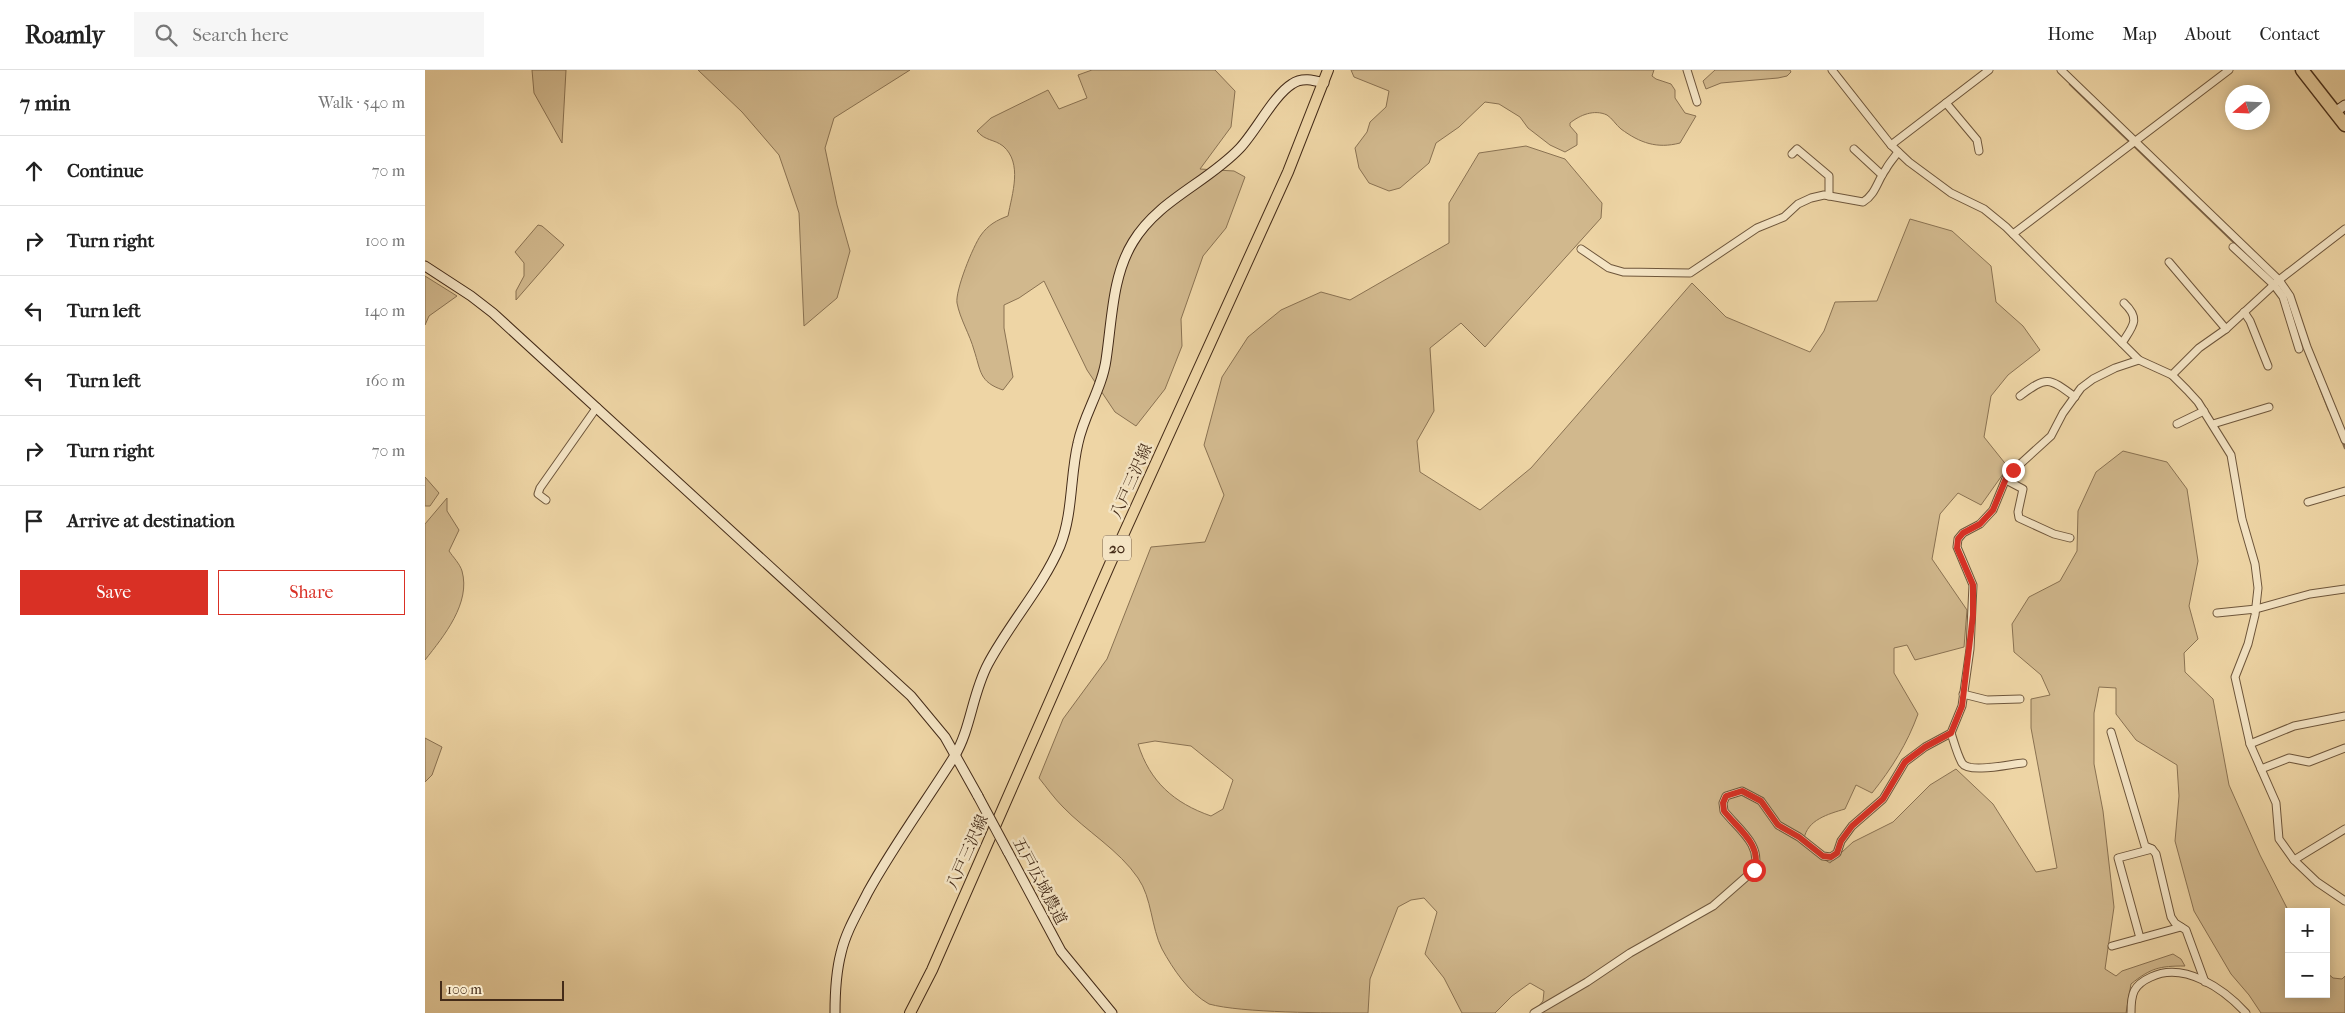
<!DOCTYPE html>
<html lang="en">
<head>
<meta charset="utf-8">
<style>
  body { margin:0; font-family:"IM FELL French Canon","Noto Serif JP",serif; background:#f6f6f6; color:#222 }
  .controls { position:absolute; right:15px; bottom:15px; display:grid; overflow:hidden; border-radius:0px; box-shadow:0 2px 12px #0003 }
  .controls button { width:45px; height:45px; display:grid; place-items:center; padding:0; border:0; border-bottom:1px solid #e0e0e0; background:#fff; color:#222; font:25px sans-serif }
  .compass { position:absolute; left:1800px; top:15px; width:45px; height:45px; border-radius:50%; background:#fff; box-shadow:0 2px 12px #0003; rotate:251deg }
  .scale { position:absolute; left:15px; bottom:12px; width:124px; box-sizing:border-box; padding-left:5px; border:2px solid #442b18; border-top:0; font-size:14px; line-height:18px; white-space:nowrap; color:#442b18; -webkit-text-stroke:4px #f4e4c4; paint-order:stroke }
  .stop { position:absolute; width:15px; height:15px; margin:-11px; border:4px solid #d93025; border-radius:50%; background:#fff }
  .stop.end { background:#d93025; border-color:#fff; box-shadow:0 1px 5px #0008 }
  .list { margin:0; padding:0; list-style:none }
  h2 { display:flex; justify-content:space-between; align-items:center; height:65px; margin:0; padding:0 20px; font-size:21px }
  h2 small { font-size:16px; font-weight:400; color:#767676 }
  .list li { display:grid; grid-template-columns:32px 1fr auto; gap:15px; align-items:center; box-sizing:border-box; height:70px; padding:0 20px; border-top:1px solid #e0e0e0 }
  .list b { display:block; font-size:19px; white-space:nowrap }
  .list em { font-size:16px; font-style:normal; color:#767676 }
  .actions { display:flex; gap:10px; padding:15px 20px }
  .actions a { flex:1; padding:11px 0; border:1px solid #d93025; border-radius:0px; text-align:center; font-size:18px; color:#d93025 }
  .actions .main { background:#d93025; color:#fff }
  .icon { flex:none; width:28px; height:28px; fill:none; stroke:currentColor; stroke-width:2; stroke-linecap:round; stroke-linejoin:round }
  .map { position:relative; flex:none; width:1920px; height:943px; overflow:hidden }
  header { display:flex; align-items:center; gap:30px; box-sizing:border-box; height:70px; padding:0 25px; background:#fff; border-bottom:1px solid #e0e0e0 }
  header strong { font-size:24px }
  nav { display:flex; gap:28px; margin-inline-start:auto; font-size:18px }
  .search { width:350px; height:45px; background:#f6f6f6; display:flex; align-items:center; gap:12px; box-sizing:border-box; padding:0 18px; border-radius:0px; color:#767676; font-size:19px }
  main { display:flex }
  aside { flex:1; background:#fff }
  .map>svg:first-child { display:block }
  .green { fill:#d1b88d; stroke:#8a7252; fill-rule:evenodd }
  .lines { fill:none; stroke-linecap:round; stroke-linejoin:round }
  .stream { stroke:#876e50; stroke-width:2.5 }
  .street-casing { stroke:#6e563b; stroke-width:9 }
  .secondary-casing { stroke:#442b18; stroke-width:11 }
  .primary-casing { stroke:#442b18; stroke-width:12 }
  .highway-casing { stroke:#442b18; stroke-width:15 }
  .street { stroke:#f4e4c4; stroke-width:7 }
  .secondary { stroke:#f4e4c4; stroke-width:9 }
  .primary { stroke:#eed5a5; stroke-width:10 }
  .highway { stroke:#eed5a5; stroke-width:12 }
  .secondary-bridge-casing { stroke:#442b18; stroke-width:11; stroke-linecap:butt }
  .secondary-bridge { stroke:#f4e4c4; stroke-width:9 }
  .route { stroke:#d93025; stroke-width:6 }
  .labels { text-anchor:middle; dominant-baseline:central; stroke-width:5; stroke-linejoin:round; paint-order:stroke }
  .shield { fill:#f4e4c4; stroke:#79624c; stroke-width:1 }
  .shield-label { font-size:15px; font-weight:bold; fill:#442b18 }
  .street-label { font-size:16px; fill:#442b18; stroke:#f4e4c4 }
</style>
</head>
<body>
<header>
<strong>Roamly</strong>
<div class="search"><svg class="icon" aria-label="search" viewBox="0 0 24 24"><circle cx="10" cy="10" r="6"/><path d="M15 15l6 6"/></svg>Search here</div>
<nav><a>Home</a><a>Map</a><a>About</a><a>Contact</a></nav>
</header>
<main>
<aside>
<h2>7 min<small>Walk · 540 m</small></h2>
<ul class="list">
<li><svg class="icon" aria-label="ahead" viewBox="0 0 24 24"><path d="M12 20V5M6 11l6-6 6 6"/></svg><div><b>Continue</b></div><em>70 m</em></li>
<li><svg class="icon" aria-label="right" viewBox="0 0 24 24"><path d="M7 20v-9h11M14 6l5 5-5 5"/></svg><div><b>Turn right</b></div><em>100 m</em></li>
<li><svg class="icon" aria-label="left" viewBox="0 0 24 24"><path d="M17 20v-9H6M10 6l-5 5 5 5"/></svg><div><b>Turn left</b></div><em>140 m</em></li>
<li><svg class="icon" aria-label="left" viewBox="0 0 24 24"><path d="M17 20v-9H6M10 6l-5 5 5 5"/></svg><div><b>Turn left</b></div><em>160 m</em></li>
<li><svg class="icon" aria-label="right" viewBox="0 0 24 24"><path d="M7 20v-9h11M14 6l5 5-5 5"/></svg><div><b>Turn right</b></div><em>70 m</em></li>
<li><svg class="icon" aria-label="arrive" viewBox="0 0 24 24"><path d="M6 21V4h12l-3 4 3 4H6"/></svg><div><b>Arrive at destination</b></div></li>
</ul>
<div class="actions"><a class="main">Save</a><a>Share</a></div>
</aside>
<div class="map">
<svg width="1920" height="943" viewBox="0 0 1920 943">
  <rect width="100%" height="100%" fill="#eed5a5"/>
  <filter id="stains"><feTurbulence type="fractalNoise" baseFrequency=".004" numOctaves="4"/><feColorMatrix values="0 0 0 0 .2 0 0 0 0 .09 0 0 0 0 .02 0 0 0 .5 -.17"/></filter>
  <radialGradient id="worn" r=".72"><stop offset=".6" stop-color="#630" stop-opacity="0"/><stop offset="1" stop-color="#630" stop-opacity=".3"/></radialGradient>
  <g class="green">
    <path d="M107,0h34l-4,73 -28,-50z"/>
    <path d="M273,0h212l-76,48 -9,30 12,57 13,46 -13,47 -33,28 -5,-113 -20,-58 -37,-43z"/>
    <path d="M667,0h123l20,21 -4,36 -31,42 34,2 11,6 -19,51 -23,28 -22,63 1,27 -17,43 -29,37 -21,-14 -28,-42 -43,-89 -25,17 -15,7v23l9,49 -10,13c-24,-8 -22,-19 -29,-40 -4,-15 -14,-31 -17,-47 -2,-12 16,-57 24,-68 7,-10 16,-15 27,-19 4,-22 15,-53 -5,-70 -9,-7 -18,-5 -26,-15l14,-13 57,-28 11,19 28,-11 -9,-23z"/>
    <path d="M926,0h303l-2,6 4,3 15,5 4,6v8l10,15 11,3 -16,27c-23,6 -40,0 -59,-14 -5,-4 -9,-11 -14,-14 -13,-6 -27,0 -37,8v3l7,8v11l-12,7 -15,-7 -22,-17 -8,-11 -21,-13 -14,-2 -26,25 -23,16 -7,20 -29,25 -11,3 -20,-8 -10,-15 -4,-20 12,-16 3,-10 16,-15 3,-16 -35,-14z"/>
    <path d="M1290,0h75l1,2 -4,4 -9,2 -57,5 -15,6 -3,-8z"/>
    <path d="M1101,76l39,13 37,44 -1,15 -116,129 -24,-24 -31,25 4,63 -17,30 3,31 60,38 51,-42 161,-185 34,34 84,35 14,-21 11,-29 42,-1 33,-82 42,12 39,35 5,36 27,24 17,24 -32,25 -17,21 -7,41 24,30 -27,38 -23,-12 -18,21 -8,45 35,51 -3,37 -49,13 -8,-15 -13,3v25l24,41c-11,30 -26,54 -46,79l-16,-8 -11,24c-17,5 -38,11 -41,30l10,14 16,10 23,-21 40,-20 37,-37 26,-16 37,35 43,68 21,-4 -26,-140v-29l19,-4 -9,-20 -27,-23 -2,-28 17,-27 31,-16 17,-30 1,-40 18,-39 27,-21 44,11 20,27 11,72 -9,45 9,33 -14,14 1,19 28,27 16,86 31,70 29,57v82h37v-22l7,6 9,1 3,-3v37h-84l-12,-18 -18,-21 -37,-63 -19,-70 4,-45 -2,-31 -41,-25 -20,-26v-26l-17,-1 -5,26v51l9,47 11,96 -9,62 11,7 6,-5 51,-17 8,5 4,7c-26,0 -34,2 -54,18l-5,29h-593l10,-12 1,-10 -14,-8 -18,13 -17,17h-33l-18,-35 -19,-24 12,-42 -13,-14 -13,2 -13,7 -28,72 -2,34c-39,0 -127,0 -159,-9 -20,-11 -36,-35 -47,-55 -11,-22 -10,-51 -24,-71 -19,-28 -52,-47 -75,-71 -9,-9 -16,-19 -24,-29l24,-59 44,-60 44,-112 54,-5 19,-47 -20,-50 18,-68 26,-40 33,-27 40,-18 29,8 99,-57v-40l30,-50zM730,671l36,5 42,34 -10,29 -12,7c-37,-13 -61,-34 -73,-72z"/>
    <path d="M113,155l4,1 22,19 -48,55v-9l8,-15v-13l-9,-11z"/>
    <path d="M0,206l32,20 -28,20 -4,9z"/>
    <path d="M0,407l14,16 -9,13h-5z"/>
    <path d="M22,428v13l12,19 -10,21c4,6 11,13 13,20 9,32 -18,65 -37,89v-136z"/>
    <path d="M0,668l17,9 -10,28 -7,7z"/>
  </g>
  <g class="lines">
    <g class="stream">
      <path d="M1645,14l203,196"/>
      <path d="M1873,261l31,79"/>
      <path d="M1917,370l3,8"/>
    </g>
    <g class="street-casing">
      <g id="street">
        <path d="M1262,0l10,32"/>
        <path d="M1407,0l59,75 18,17 42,31 33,16 22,18 133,133 33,15 15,15 11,12 33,53 11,64 13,45 3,24 -3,27 -7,29 -13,33 15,67 26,59 3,36 15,21 23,22 28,19"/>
        <path d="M1636,0l218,210 11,16 17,51 38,93"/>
        <path d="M1521,33l31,37 2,11"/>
        <path d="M1466,75l98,-75"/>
        <path d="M1429,79l28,26"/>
        <path d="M1367,84l5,-5 32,27v20"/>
        <path d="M1588,164l216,-164"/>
        <path d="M1808,177l41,38 9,12 16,52"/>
        <path d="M1156,179l28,19 14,4 67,1 67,-45 27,-11 14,-13 13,-6 13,-3 39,7c13,-8 14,-21 23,-33 3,-6 8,-11 12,-17"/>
        <path d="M1744,192l57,67"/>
        <path d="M1819,242l6,9 18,45"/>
        <path d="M1697,273c11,-17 19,-24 2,-40"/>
        <path d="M1747,305l27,-27 27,-19 53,-49 66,-51"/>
        <path d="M1595,326c27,-20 28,-19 55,1"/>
        <path d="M1752,354l27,-13"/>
        <path d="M1788,354l56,-17"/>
        <path d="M1581,410l17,9 -5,23 1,6 35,16 16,4"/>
        <path d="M121,430l-8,-6 2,-6 57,-81"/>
        <path d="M1883,432l37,-11"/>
        <path d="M1792,543l39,-4 54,-15 35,-5"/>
        <path d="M1538,624l24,6 33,-1"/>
        <path d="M1686,662l34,114 7,3 4,5 15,63 4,6 11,7 19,52"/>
        <path d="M1526,663c3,9 6,21 11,30 7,11 48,1 61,0"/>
        <path d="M1825,674l44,-18 51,-10"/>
        <path d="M1836,699l28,-11 20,4 36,-14"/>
        <path d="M1869,790l51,-31"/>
        <path d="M1715,868l-22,-80 34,-9"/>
        <path d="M1687,876l69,-19"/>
        <path d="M1109,943l53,-31 43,-29 83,-47 41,-36c9,-25 -16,-41 -30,-59l-1,-8 3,-7 16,-5 19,10 17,24 21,12 24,19 8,1 6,-4 4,-12 11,-15 31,-27 22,-37 20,-15 26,-14 11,-27 8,-57 3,-64 -16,-38 1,-8 5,-6 17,-9 13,-14 14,-34 44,-40 12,-23 18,-25 12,-9 22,-11 24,-8"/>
        <path d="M1706,943c0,-19 2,-28 20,-36 33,-16 73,12 95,36"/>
      </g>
    </g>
    <g class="secondary-casing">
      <g id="secondary">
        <path d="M1910,42l10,-7"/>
        <path d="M0,196l46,30 22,17 418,383 34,41 33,59"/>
        <path d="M583,782l53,99 51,62"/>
        <path d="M410,943c0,-20 1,-41 6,-60 5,-22 17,-41 27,-61 26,-47 57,-89 86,-135 17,-28 18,-63 34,-93 21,-40 54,-76 72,-118 13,-32 10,-70 18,-103 6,-29 24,-54 28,-83 6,-39 6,-84 27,-118 25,-42 74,-59 107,-94 16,-17 34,-53 52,-64 10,-7 21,-4 32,-1"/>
      </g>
    </g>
    <g class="primary-casing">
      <path id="primary" d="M485,943l22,-43 178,-406 178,-392 40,-102"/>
    </g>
    <g class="highway-casing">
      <path id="highway" d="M1877,0l43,55"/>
    </g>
    <use href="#street" class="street"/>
    <use href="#secondary" class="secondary"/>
    <use href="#primary" class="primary"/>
    <use href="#highway" class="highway"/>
    <g class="secondary-bridge-casing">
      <path id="secondary-bridge" d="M553,726l30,56"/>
    </g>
    <use href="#secondary-bridge" class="secondary-bridge"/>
  </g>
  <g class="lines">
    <path class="route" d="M1329,800c9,-25 -16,-41 -30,-59l-1,-8 3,-7 16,-5 19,10 17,24 21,12 24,19 8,1 6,-4 4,-12 11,-15 31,-27 22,-37 20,-15 26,-14 11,-27 11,-91v-30l-16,-37 1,-9 5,-6 17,-9 13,-14 14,-34 6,-6"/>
  </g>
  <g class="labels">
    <rect class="shield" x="678" y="465.5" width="28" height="25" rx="4"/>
    <g class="shield-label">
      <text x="692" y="478">20</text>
    </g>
    <g class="street-label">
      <text transform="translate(706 411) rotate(-66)">八戸三沢線</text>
      <text transform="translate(542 782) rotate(-66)">八戸三沢線</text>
      <text transform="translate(615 811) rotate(62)">五戸広域農道</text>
    </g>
  </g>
  <rect width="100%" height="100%" filter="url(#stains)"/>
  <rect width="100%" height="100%" fill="url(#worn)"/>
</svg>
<div class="controls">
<button>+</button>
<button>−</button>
</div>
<svg class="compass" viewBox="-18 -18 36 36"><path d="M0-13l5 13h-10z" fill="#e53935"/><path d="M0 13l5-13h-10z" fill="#767676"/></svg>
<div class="scale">100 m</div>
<div class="stop" style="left:1329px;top:800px"></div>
<div class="stop end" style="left:1588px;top:400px"></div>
</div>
</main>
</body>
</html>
